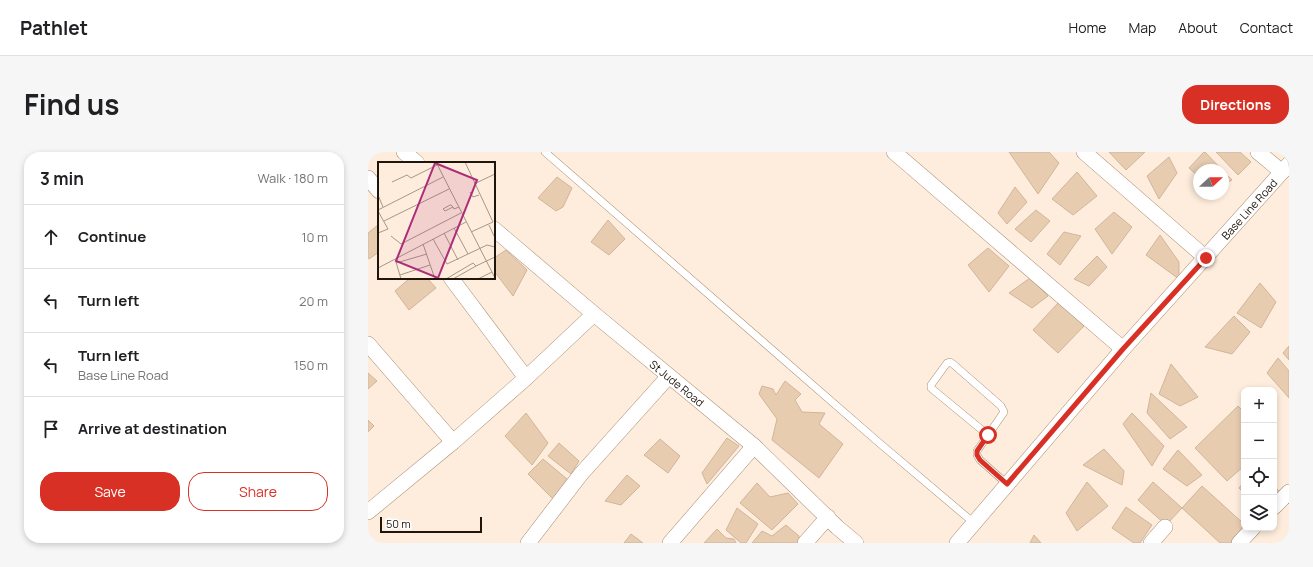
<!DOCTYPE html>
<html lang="en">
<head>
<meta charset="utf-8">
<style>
  body { margin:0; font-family:Manrope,sans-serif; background:#f6f6f6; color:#202124 }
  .controls { position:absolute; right:12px; bottom:12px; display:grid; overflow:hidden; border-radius:8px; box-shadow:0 2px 6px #0003 }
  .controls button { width:36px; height:36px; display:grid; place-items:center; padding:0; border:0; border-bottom:1px solid #e0e0e0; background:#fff; color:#202124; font:20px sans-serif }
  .compass { position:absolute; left:825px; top:12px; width:36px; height:36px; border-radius:50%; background:#fff; box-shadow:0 2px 6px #0003; rotate:68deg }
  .scale { position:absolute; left:12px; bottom:10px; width:102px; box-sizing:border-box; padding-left:4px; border:2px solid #1f150b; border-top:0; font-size:11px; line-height:14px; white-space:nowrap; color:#1f150b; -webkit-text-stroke:3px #fff; paint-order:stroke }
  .stop { position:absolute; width:12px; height:12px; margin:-9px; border:3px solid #d93025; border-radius:50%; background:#fff }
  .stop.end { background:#d93025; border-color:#fff; box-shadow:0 1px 4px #0008 }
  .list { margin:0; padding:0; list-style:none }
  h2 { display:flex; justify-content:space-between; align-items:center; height:52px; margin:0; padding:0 16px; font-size:17px }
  h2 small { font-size:13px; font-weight:400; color:#757577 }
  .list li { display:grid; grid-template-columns:26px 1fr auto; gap:12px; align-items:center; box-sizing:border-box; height:64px; padding:0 16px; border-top:1px solid #e0e0e0 }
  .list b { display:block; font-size:15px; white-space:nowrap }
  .list p { margin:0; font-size:13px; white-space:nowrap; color:#757577 }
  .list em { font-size:13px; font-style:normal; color:#757577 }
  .actions { display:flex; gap:8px; padding:12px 16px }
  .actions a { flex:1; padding:9px 0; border:1px solid #d93025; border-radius:16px; text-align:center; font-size:14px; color:#d93025 }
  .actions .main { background:#d93025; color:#fff }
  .icon { flex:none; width:22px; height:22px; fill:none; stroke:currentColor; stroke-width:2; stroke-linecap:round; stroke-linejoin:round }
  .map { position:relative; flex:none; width:921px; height:391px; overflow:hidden; border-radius:16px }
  header { display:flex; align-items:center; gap:24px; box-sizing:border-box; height:56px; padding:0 20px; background:#fff; border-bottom:1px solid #e0e0e0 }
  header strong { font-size:19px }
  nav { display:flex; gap:22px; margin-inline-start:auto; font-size:14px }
  .intro { display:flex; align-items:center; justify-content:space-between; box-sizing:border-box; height:96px; padding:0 24px }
  h1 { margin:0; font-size:28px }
  .button { padding:10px 18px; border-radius:16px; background:#d93025; color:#fff; font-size:14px; font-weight:700 }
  main { display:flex; gap:24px; padding:0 24px }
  aside { flex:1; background:#fff; border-radius:16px; box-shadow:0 2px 6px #0003 }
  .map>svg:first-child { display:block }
  .building { fill:#e7ccb0; stroke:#d0b59a }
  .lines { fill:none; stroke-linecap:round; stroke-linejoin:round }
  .service-casing { stroke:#a88e73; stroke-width:8 }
  .minor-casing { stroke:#a88e73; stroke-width:16 }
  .service { stroke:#fff; stroke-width:7 }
  .minor { stroke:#fff; stroke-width:15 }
  .route { stroke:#d93025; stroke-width:5 }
  .labels { text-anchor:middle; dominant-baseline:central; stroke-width:4; stroke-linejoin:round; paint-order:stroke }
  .street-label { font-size:11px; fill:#1f150b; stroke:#fff }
  .inset-road { fill:none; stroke:#a59788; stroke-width:1 }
  .view { fill:#ac2c7a; fill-opacity:0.15; stroke:#ac2c7a; stroke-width:2 }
  .inset-edge { fill:none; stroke:#1f150b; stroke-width:2 }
</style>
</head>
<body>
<header>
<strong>Pathlet</strong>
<nav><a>Home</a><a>Map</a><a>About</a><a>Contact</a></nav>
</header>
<div class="intro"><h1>Find us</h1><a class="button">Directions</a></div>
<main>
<aside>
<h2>3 min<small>Walk · 180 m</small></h2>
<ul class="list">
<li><svg class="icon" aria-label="ahead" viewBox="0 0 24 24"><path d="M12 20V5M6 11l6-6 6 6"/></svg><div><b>Continue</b></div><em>10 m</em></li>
<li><svg class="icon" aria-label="left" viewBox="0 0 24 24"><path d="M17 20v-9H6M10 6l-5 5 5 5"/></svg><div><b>Turn left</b></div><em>20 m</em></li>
<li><svg class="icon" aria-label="left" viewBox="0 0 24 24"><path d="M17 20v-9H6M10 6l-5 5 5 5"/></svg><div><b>Turn left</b><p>Base Line Road</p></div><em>150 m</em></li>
<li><svg class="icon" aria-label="arrive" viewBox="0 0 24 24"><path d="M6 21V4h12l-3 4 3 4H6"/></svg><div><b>Arrive at destination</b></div></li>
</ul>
<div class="actions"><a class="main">Save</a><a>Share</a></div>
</aside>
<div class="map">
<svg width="921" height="391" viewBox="0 0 921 391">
  <rect width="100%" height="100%" fill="#feeddc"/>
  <g class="building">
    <path d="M641,0h40l10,11 -21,31z"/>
    <path d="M741,0h36l-19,18z"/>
    <path d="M836,0h1l17,18h-23v7l-10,-9z"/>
    <path d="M848,0h24l11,10 -13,13z"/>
    <path d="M801,5l8,16 -18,26 -12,-23z"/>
    <path d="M855,19l9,9 -9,5z"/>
    <path d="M709,20l20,24 -24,19 -21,-16z"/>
    <path d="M189,25l15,11 -9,19 -7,4 -18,-13z"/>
    <path d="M647,35l12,15 -20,22 -9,-11z"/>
    <path d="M668,58l14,11 -19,21 -16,-13z"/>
    <path d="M746,60l18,15 -20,27 -17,-25z"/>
    <path d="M240,68l17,19 -16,16 -18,-13z"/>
    <path d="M10,73l1,27 -10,7 -1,-2v-24z"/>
    <path d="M696,80l17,4 -21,29 -13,-11z"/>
    <path d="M792,83l19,27v17l-33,-24z"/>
    <path d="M620,96l21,18 -20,26 -21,-27z"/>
    <path d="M138,98l21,20 -14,26 -19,-25v-13z"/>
    <path d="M729,104l10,11 -18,19 -15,-7z"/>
    <path d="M42,126h17l9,10 -27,22 -14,-19z"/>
    <path d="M662,126l18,18 -16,12 -23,-15z"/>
    <path d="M892,131l16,19 -15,26 -24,-15z"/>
    <path d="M691,150l25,24 -26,27 -25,-23z"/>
    <path d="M866,164l16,16 -18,22 -27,-7z"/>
    <path d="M921,194v14l-6,-7z"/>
    <path d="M910,206l11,13v27l-22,-25z"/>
    <path d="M803,212l27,33 -18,9 -21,-12z"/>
    <path d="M0,221l9,8 -9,8z"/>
    <path d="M417,229l16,13 -6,6 7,12 23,1 -6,11 24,20 -24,34 -47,-38 5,-21 -18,-25 3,-8 11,3 3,6z"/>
    <path d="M783,241l36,34 -17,12 -23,-26z"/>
    <path d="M870,254l6,6v54l-17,15 -32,-33z"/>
    <path d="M158,261l22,30 -16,22 -27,-29z"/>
    <path d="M764,261l32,33 -12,20 -29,-42z"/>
    <path d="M0,268l6,6 -6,6z"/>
    <path d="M359,286l12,8 -32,38 -5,-11z"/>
    <path d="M292,287l20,17 -12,17 -24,-18z"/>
    <path d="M191,291l20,18 -8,13 -23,-18z"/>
    <path d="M736,297l20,22 -2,14 -39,-20z"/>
    <path d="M810,298l24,25 -15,11 -24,-17z"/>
    <path d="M175,307l24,20 -13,21 -26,-26z"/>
    <path d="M259,323l13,11 -19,19 -16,-4z"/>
    <path d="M719,330l21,24 -31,25 -11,-18z"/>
    <path d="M785,330l29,26 -16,17 -28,-25z"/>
    <path d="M876,330v11l-5,-5z"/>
    <path d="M389,331l13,14 18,-4 10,11 -26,26 -32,-27z"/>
    <path d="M834,334l42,38v4l-13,15h-11l-38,-35z"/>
    <path d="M906,334l6,6 -6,7z"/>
    <path d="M758,355l26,18 -12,18h-6l-22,-15z"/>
    <path d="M369,356l21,16 -12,19h-5l-15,-13z"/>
    <path d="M418,373l13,11v5l-1,2h-46l10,-12 10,5z"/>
    <path d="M349,377l9,9 8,1 2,4h-32z"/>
    <path d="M263,382l12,9h-19z"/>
    <path d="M666,383l7,8h-11z"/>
  </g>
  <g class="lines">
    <g class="service-casing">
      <g id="service">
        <path d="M177,0l332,289 97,82"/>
        <path d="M620,283l-57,-47v-3l16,-22 3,-1 3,2 48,42 3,6 -27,39v4l3,5 27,24"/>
      </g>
    </g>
    <g class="minor-casing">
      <g id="minor">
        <path d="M36,0l13,11"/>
        <path d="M526,0l229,197"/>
        <path d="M716,0l122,106"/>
        <path d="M890,0l24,20"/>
        <path d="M0,26l11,13"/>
        <path d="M126,77l100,85 160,132 83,81 19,16"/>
        <path d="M83,126l75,100"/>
        <path d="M0,192l85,98"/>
        <path d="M906,355l15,-15"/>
        <path d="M0,360l85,-70 73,-64 68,-64"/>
        <path d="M160,391l53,-69 88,-98"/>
        <path d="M302,391l84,-97"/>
        <path d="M437,391l23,-26"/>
        <path d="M589,391l166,-194 166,-185"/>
        <path d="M783,391l14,-16"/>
        <path d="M871,391l14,-15"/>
      </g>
    </g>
    <use href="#service" class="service"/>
    <use href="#minor" class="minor"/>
  </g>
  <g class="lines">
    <path class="route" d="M620,283l-11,16v4l3,5 27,24 116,-135 83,-91"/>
  </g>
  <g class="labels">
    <g class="street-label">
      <text transform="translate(881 57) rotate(-48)">Base Line Road</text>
      <text transform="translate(309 231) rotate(39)">St Jude Road</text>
    </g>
  </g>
  <g transform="translate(10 10)">
    <rect width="117" height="117" fill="#feeddc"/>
    <path class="inset-road" d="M58,0l59,116M87,0l28,60 -22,10M14,20l15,-7 4,3 26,-13M96,22l21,-10M92,30l3,5 6,-2M0,33l5,12M75,45l-8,4 -2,-2 7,-4h1l2,2 1,2 5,-2M0,48l65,-33M0,49l10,18 -10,4M6,59l65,-32M111,63l5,11M76,66l14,26M66,71l14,27M13,74l10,8 60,-31M55,77l14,25 40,-19 8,2M45,82l12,35M18,100l5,17M18,101l31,-9M98,104l19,-9M0,106l88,-46M22,113l30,-10M68,117l27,-16 3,3 -23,13M100,117l14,-7"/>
    <path class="view" d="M57,1l42,17 -39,98 -42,-17z"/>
    <rect width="117" height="117" class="inset-edge"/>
  </g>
</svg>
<div class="controls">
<button>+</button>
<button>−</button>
<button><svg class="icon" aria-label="locate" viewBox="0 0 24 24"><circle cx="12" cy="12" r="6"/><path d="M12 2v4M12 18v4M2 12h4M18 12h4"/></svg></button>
<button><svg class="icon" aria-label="layers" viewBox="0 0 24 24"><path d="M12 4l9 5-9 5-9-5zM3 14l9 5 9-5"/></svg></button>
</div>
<svg class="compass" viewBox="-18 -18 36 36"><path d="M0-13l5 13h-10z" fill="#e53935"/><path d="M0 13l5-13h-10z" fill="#757577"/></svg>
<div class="scale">50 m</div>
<div class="stop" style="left:620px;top:283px"></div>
<div class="stop end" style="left:838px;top:106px"></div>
</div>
</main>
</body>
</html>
